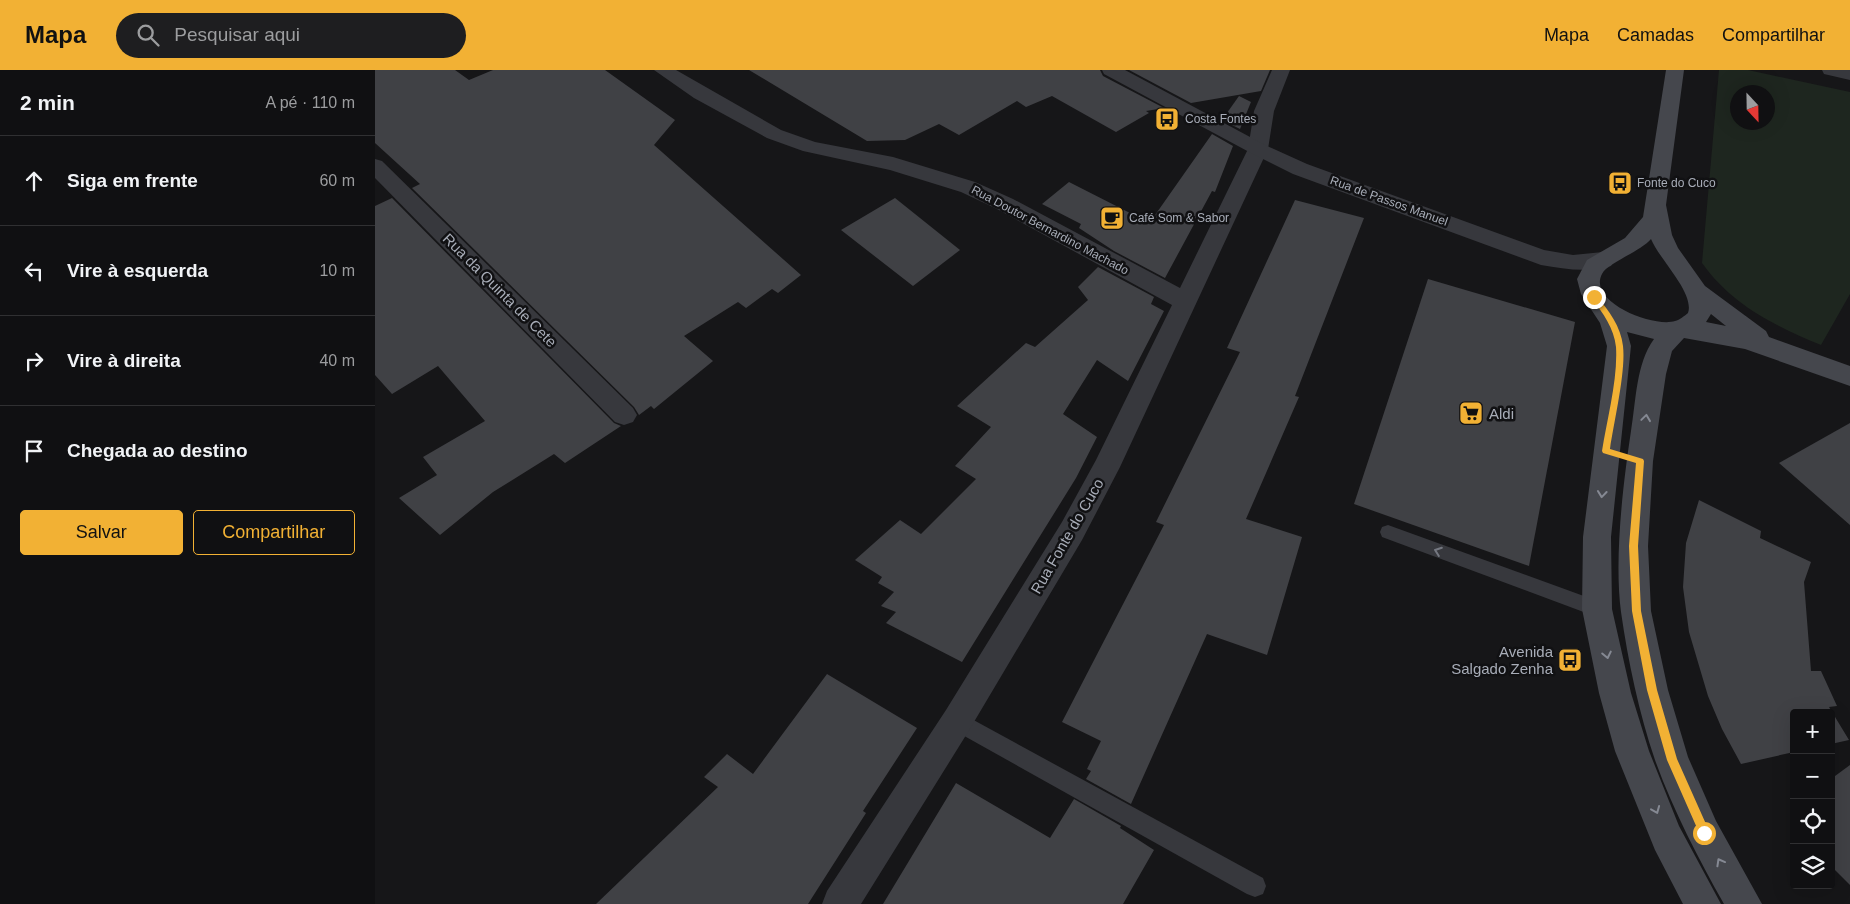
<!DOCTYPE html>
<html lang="pt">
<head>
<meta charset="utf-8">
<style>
  body { margin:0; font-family:Arial,sans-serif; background:#1e1e20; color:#f1f3f6 }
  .controls { position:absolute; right:15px; bottom:15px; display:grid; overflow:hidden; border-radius:5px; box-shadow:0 5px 20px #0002 }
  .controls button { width:45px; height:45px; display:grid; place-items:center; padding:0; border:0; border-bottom:1px solid #303032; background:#101012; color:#f1f3f6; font:25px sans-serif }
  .compass { position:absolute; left:1355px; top:15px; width:45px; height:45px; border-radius:50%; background:#101012; box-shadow:0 5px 20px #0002; rotate:158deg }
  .stop { position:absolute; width:15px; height:15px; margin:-11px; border:4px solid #f2b134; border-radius:50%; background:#fff }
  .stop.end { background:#f2b134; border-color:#fff; box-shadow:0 1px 5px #0008 }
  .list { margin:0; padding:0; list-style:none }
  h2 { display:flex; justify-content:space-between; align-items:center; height:65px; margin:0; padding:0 20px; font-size:21px }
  h2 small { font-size:16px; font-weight:400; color:#9c9d9f }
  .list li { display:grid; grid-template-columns:32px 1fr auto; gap:15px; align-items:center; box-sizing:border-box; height:90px; padding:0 20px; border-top:1px solid #303032 }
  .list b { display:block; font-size:19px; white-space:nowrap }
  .list em { font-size:16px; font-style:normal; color:#9c9d9f }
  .actions { display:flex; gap:10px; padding:15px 20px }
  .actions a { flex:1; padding:11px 0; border:1px solid #f2b134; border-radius:5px; text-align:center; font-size:18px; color:#f2b134 }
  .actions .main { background:#f2b134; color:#111 }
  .icon { flex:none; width:28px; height:28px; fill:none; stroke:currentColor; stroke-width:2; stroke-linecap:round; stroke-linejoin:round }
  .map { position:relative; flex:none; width:1475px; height:834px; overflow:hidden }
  header { display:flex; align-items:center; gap:30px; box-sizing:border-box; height:70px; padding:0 25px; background:#f2b134; color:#111 }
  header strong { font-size:24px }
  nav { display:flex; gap:28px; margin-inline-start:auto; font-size:18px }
  .search { width:350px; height:45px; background:#1e1e20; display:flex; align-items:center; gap:12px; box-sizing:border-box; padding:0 18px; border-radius:28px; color:#9c9d9f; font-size:19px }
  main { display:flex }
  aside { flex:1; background:#101012 }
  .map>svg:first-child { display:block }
  .green { fill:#1e261f; fill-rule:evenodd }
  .building { fill:#404145 }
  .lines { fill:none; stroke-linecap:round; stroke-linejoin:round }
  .service { fill:#37383d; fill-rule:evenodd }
  .minor { fill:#37383d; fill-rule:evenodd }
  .tertiary { fill:#37383d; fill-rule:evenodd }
  .secondary { fill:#45474d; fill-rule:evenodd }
  .oneway { stroke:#858993 }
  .oneway2 { stroke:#757881 }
  .route { fill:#f2b134 }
  .labels { text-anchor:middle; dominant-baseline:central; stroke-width:5; stroke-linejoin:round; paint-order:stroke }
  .far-poi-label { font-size:12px; fill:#a8adb8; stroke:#111113; text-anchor:start }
  .far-street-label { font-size:12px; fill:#a8adb8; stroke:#111113 }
  .street-label { font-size:15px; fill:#a8adb8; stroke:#111113 }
  .poi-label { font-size:15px; fill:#a8adb8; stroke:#111113; text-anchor:start }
</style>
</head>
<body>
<header>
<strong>Mapa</strong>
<div class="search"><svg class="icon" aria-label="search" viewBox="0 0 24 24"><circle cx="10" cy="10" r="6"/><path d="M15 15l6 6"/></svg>Pesquisar aqui</div>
<nav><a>Mapa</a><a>Camadas</a><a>Compartilhar</a></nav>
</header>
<main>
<aside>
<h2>2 min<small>A pé · 110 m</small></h2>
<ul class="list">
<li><svg class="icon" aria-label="ahead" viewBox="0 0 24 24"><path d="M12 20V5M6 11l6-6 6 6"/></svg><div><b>Siga em frente</b></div><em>60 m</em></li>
<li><svg class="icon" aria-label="left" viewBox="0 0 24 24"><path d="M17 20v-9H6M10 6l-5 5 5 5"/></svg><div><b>Vire à esquerda</b></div><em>10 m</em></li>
<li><svg class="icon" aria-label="right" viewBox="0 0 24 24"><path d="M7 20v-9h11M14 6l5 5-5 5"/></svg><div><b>Vire à direita</b></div><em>40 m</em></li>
<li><svg class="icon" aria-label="arrive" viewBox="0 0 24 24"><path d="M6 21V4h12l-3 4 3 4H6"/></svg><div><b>Chegada ao destino</b></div></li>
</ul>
<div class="actions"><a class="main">Salvar</a><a>Compartilhar</a></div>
</aside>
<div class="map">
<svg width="1475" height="834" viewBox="0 0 1475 834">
  <rect width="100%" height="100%" fill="#161618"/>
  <path class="green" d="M1344,0h29l102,22v202l-29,51c-46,-19 -89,-40 -119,-82zM1362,22h30v30h-30z"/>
  <g class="building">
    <path d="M0,0h80l14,10 24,-10h112l70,50 -21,25 147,130 -23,18 -6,-4 -26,19 -8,-6 -54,34 29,25 -59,48 -3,-3 -12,9 -5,-8 -222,-219 8,-4 -45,-41z"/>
    <path d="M374,0h351l3,6 61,32 -18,3 3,2 -33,19 -64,-36 -26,11 -9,-6 -58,34 -20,-11 -34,16 -38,1z"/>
    <path d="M754,0h141l-9,21 -70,12z"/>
    <path d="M864,26l12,6 -11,27 -18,-9z"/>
    <path d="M837,64l21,12 -18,46 -3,-1 -47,87 -51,-27 -35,-23 2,-4 -39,-20 27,-22 61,31 23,5z"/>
    <path d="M17,128l222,225 7,3 -56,37 -11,-9 -61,38 -53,43 -41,-37 38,-23 -14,-18 62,-36 -47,-55 -46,28 -17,-19v-169z"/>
    <path d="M520,128l65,52 -47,36 -72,-56z"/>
    <path d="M920,130l69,18 -69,178 4,1 -53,122 56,18 -35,118 -60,-21 -76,170 -45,-25 5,-8 -4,-2 14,-28 -39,-19 102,-197 -8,-3 84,-170 -13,-4z"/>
    <path d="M723,197l56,30 -3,7 13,7 -36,70 -31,-21 -34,54 34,23 -21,41 -114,184 -76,-39 10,-11 -15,-6 13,-14 -16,-9 4,-6 -27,-17 45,-40 21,14 55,-55 -21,-13 36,-39 -34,-21 69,-63 9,4 53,-47 -10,-13z"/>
    <path d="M1053,209l147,43 -46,244 -175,-62z"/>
    <path d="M1475,353v102l-71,-62z"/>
    <path d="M1324,430l62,31 -1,7 51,24 -7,20 7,89h10l16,35 -8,1 20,33 -18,4v-31h-37v39l-53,12 -19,-35 -14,-33 -19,-64 -6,-45 3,-44z"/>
    <path d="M452,604l90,54 -54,83 3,2 -58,91h-212l122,-117 -14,-10 23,-23 26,20z"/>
    <path d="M1475,695v120l-19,-19v-87z"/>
    <path d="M581,713l94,55 24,-39 47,27 -1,2 34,22 -31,54h-240z"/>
  </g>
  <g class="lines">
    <g class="service">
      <path d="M1013,455l215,78 3,6 -3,6 -6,2 -215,-80 -2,-5 2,-5z"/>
      <path d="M582,641l306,167 3,8 -3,8 -8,3 -8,-3 -297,-166 -3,-7 3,-7z"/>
    </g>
    <g class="minor">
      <path d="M279,0h22l105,60 34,12 78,15 82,25 38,17 167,89 68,-139 6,-38 18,-41h18l-16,41 -6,38 -148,318 -38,73 -114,192 -107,172h-39l5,-13 119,-181 116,-188 34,-62 76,-155 -175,-96 -36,-17 -71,-22 -87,-19 -36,-13 -73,-40z"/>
      <path d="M1447,0h28v10l-26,-6z"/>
      <path d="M0,89l7,2 251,247 4,7 -4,7 -9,3 -9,-3 -240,-244z"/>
    </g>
    <path class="tertiary" d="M727,0h23l140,75 42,19 237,86 29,5 30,-3 8,2 3,6 -3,6c-24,7 -46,3 -70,-1l-248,-91 -42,-21 -147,-79z"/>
    <path class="secondary" d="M1291,0h18l-18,135 6,30 6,13 27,38 61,45 3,6 81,29v20l-105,-37 -61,-11 -12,13 -6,23 -13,87 -5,85 3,65 17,79 20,67 28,64 46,83h-38c-26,-46 -51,-94 -69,-144 -16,-47 -27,-99 -34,-148 -7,-53 2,-128 10,-181 5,-29 5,-68 23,-92l-27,-7 4,14 -20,191 1,72 19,84 18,58 30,75 42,78h-38l-28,-54 -40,-99 -16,-58 -17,-84 1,-72 24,-191 -7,-23 -19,-29 -4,-15 10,-19 38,-22 18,-21zM1276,169c8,20 44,54 37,74 -4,3 -8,7 -13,8 -21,7 -88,-19 -73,-47 5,-11 38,-22 49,-35zM1336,244l15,12 -20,-4z"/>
  </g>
  <defs><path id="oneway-chevron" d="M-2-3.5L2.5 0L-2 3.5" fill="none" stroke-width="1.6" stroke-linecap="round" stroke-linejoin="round" transform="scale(1.25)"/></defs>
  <g class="oneway">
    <use href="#oneway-chevron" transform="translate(1271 348) rotate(-82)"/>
    <use href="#oneway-chevron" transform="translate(1227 424) rotate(96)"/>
    <use href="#oneway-chevron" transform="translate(1232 585) rotate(78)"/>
    <use href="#oneway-chevron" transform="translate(1281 740) rotate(68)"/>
    <use href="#oneway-chevron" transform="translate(1345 792) rotate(-119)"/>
  </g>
  <use class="oneway2" href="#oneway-chevron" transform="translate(1063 481) rotate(-160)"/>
  <path class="route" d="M1217,226h4c13,14 25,31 27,50 3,26 -9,75 -13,103l33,10 1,2 -6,85 3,65 16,79 20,69 33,74 -6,6 -3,-2 -34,-77 -20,-70 -15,-79 -3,-65 7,-83 -33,-10 -1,-2c5,-32 16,-72 14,-104 -2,-19 -13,-34 -24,-48z"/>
  <defs>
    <g id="bus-square" transform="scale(1.25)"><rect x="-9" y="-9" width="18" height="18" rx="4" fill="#f2b134" stroke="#111113"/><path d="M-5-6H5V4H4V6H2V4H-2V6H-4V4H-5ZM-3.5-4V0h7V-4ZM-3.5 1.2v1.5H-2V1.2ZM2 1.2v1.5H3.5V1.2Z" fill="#111"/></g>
    <g id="cafe-square" transform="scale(1.25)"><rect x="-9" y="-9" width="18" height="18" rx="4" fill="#f2b134" stroke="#111113"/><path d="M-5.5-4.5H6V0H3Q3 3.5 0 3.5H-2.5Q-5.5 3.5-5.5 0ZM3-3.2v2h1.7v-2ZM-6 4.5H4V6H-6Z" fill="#111"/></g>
    <g id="supermarket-square" transform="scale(1.25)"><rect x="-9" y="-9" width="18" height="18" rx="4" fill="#f2b134" stroke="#111113"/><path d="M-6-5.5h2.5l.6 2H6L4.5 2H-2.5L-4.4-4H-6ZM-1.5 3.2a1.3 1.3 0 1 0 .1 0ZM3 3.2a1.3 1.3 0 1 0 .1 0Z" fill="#111"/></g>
  </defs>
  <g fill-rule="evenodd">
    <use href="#bus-square" x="792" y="49"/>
    <use href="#bus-square" x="1245" y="113"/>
    <use href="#cafe-square" x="737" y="148"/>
    <use href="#supermarket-square" x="1096" y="343"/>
    <use href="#bus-square" x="1195" y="590"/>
  </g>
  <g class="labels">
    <g class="far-poi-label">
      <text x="810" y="49">Costa Fontes</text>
      <text x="1262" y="113">Fonte do Cuco</text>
      <text x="754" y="148">Café Som &amp; Sabor</text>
    </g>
    <g class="far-street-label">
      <text transform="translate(1014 131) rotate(20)">Rua de Passos Manuel</text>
      <text transform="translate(675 160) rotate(28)">Rua Doutor Bernardino Machado</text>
    </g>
    <g class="street-label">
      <text transform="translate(125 220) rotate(45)">Rua da Quinta de Cete</text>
      <text transform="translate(692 466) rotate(-60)">Rua Fonte do Cuco</text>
    </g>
    <g class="poi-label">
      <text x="1114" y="343">Aldi</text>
      <text x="1178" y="581" text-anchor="end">Avenida<tspan x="1178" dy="17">Salgado Zenha</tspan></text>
    </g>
  </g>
</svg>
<div class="controls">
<button>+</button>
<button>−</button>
<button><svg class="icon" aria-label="locate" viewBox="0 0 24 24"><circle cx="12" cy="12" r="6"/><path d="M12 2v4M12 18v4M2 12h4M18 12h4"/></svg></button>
<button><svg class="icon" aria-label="layers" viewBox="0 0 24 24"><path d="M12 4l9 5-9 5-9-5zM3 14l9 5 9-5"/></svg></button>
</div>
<svg class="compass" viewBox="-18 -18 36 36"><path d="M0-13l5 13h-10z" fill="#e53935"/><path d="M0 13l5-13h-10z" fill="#9c9d9f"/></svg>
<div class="stop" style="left:1329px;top:763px"></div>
<div class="stop end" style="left:1219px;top:227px"></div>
</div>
</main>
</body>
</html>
